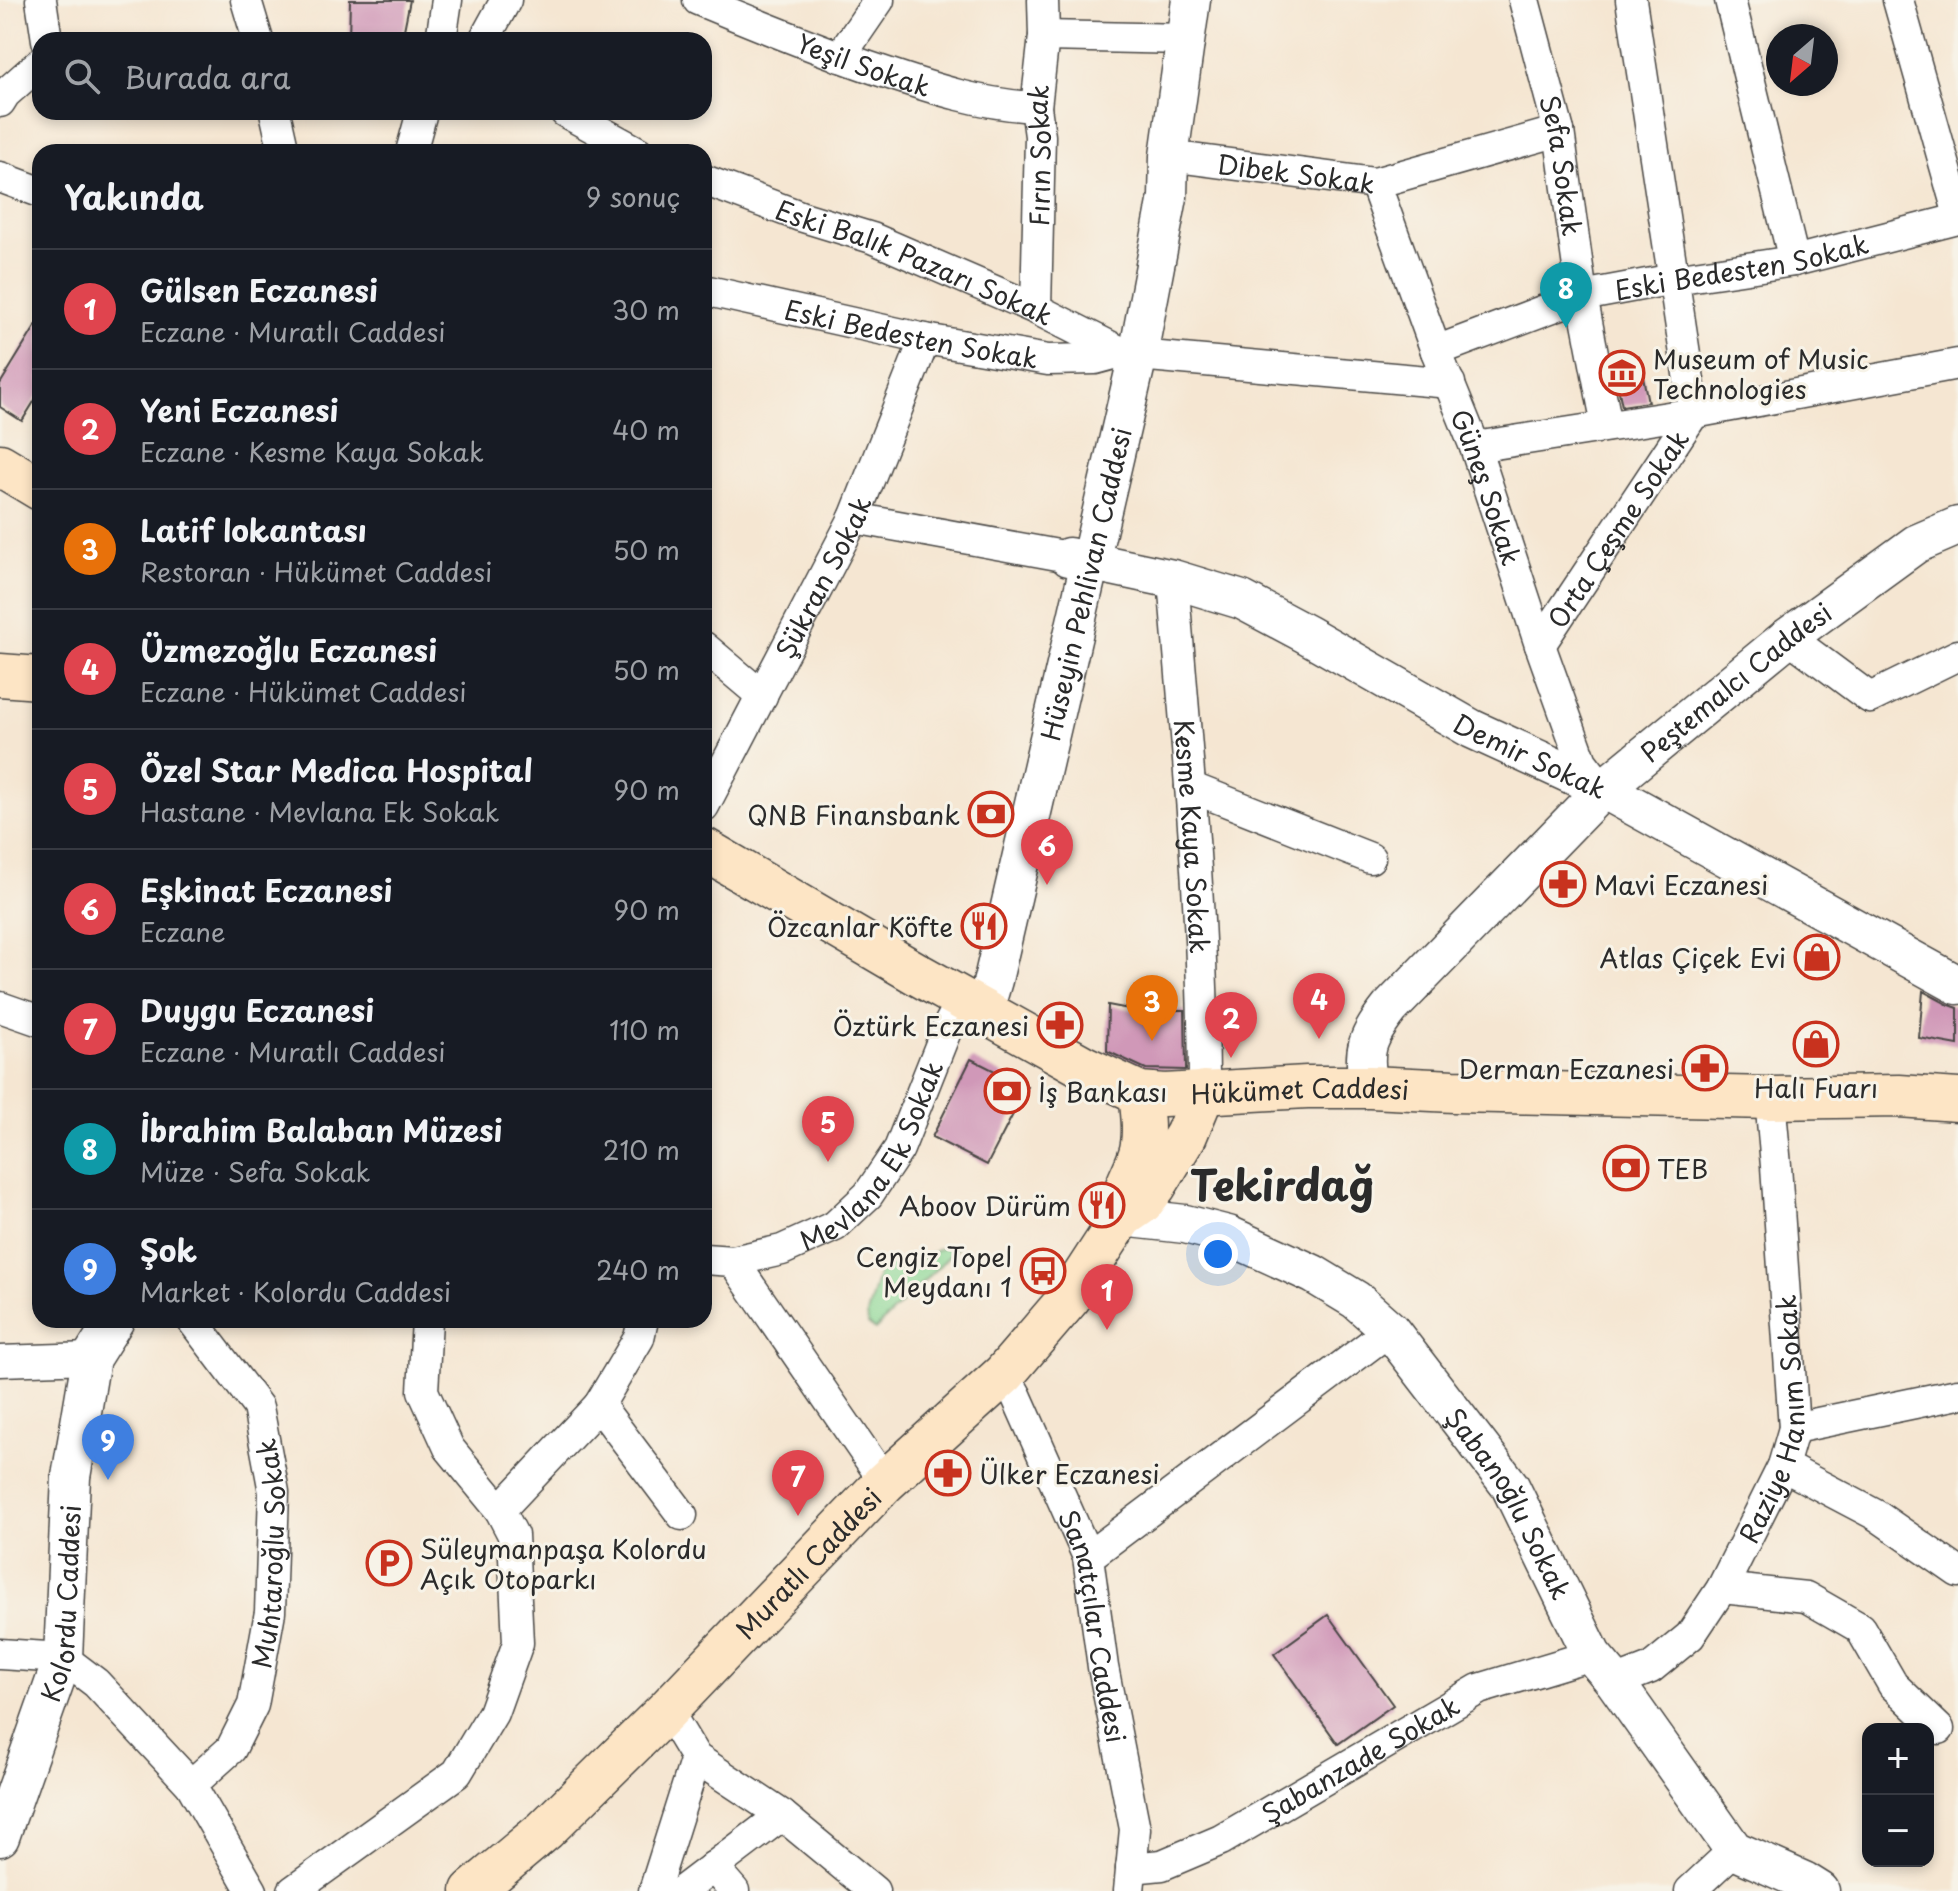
<!DOCTYPE html>
<html lang="tr">
<head>
<meta charset="utf-8">
<style>
  body { margin:0; font-family:"Playpen Sans",sans-serif; background:#242831; color:#f1f3f6 }
  .controls { position:absolute; right:24px; bottom:24px; display:grid; overflow:hidden; border-radius:16px; box-shadow:0 4px 12px #0003 }
  .controls button { width:72px; height:72px; display:grid; place-items:center; padding:0; border:0; border-bottom:2px solid #363941; background:#171b24; color:#f1f3f6; font:40px sans-serif }
  .compass { position:absolute; left:1766px; top:24px; width:72px; height:72px; border-radius:50%; background:#171b24; box-shadow:0 4px 12px #0003; rotate:208deg }
  .you { position:absolute; left:1218px; top:1254px; width:28px; height:28px; margin:-20px; border:6px solid #fff; border-radius:50%; background:#1a73e8; box-shadow:0 0 0 12px #1a73e833 }
  .badge { display:grid; place-items:center; width:52px; height:52px; border-radius:50%; background:#c8321e; color:#fff; font-size:26px; font-weight:700 }
  .pin { position:absolute; translate:-50% -66px; filter:drop-shadow(0 2px 4px #0008) }
  .pin::after { content:''; position:absolute; top:42px; width:28px; height:24px; background:inherit; clip-path:polygon(0 0,100% 0,50% 100%) }
  .list { margin:0; padding:0; list-style:none }
  h2 { display:flex; justify-content:space-between; align-items:center; height:104px; margin:0; padding:0 32px; font-size:34px }
  h2 small { font-size:26px; font-weight:400; color:#9ea1a6 }
  .list li { display:grid; grid-template-columns:52px 1fr auto; gap:24px; align-items:center; box-sizing:border-box; height:120px; padding:0 32px; border-top:2px solid #363941 }
  .list b { display:block; font-size:30px; white-space:nowrap }
  .list p { margin:0; font-size:26px; white-space:nowrap; color:#9ea1a6 }
  .list em { font-size:26px; font-style:normal; color:#9ea1a6 }
  .icon { flex:none; width:44px; height:44px; fill:none; stroke:currentColor; stroke-width:2; stroke-linecap:round; stroke-linejoin:round }
  .map { position:relative; flex:none; width:1958px; height:1891px; overflow:hidden }
  .search { position:absolute; background:#171b24; box-shadow:0 4px 12px #0003; left:32px; top:32px; width:680px; height:88px; display:flex; align-items:center; gap:20px; box-sizing:border-box; padding:0 28px; border-radius:24px; color:#9ea1a6; font-size:30px }
  .panel { position:absolute; background:#171b24; box-shadow:0 4px 12px #0003; left:32px; top:144px; width:680px; height:1184px; border-radius:24px }
  .map>svg:first-child { display:block }
  .green { fill:#8bd795; stroke:#5b8160; stroke-width:2 }
  .building { fill:#d098b8 }
  .lines { fill:none; stroke-linecap:round; stroke-linejoin:round }
  .minor-casing { stroke:#494744; stroke-width:33 }
  .tertiary-casing { stroke:#494744; stroke-width:41 }
  .secondary-casing { stroke:#494744; stroke-width:45 }
  .minor { stroke:#fff; stroke-width:30 }
  .tertiary { stroke:#fff; stroke-width:38 }
  .secondary { stroke:#fde5c5; stroke-width:42 }
  .labels { text-anchor:middle; dominant-baseline:central; stroke-width:6; stroke-linejoin:round; paint-order:stroke }
  .street-label { font-size:26px; fill:#2b2b2b; stroke:#f7f3e8 }
  .poi-label { font-size:26px; fill:#2b2b2b; stroke:#f7f3e8; text-anchor:end }
  .town-label { font-size:42px; font-weight:bold; fill:#2b2b2b; stroke:#f7f3e8 }
</style>
</head>
<body>
<div class="map">
<svg width="1958" height="1891" viewBox="0 0 1958 1891">
  <rect width="100%" height="100%" fill="#f7f3e8"/>
  <filter id="ink" filterUnits="userSpaceOnUse"><feTurbulence type="fractalNoise" baseFrequency=".0125" numOctaves="2"/><feDisplacementMap in="SourceGraphic" scale="16" xChannelSelector="R" yChannelSelector="G"/><feConvolveMatrix kernelMatrix="1 2 1 2 8 2 1 2 1" color-interpolation-filters="sRGB"/></filter>
  <filter id="wash" filterUnits="userSpaceOnUse"><feTurbulence type="fractalNoise" baseFrequency=".006" numOctaves="4" result="noise"/><feDisplacementMap in="SourceGraphic" scale="32" xChannelSelector="R" yChannelSelector="G"/><feGaussianBlur stdDeviation="1.8" result="paint"/><feColorMatrix in="noise" values="0 0 0 0 0 0 0 0 0 0 0 0 0 0 0 0 0 1.4 0 .05"/><feComposite in="paint" operator="in"/></filter>
  <g filter="url(#wash)">
    <rect width="100%" height="100%" fill="#f5e6d2"/>
    <path class="green" d="M956,1246l1,2 -82,82 -7,-6 -1,-9 12,-44 7,-6 35,-5 18,-11z"/>
    <g id="blocks">
      <g class="building">
        <path d="M350,0h60l-8,40h-53z"/>
        <path d="M40,319v73l-18,29 -22,-14v-23z"/>
        <path d="M1639,357l9,45 -26,4 -9,-44z"/>
        <path d="M1923,991l24,13 11,4v37l-39,-7z"/>
        <path d="M1108,1005l26,5h51l1,60 -40,-1 -39,-18z"/>
        <path d="M971,1059l56,28 -40,78 -55,-28z"/>
        <path d="M1328,1615l65,90 -55,39 -64,-90z"/>
      </g>
    </g>
  </g>
  <g filter="url(#ink)">
    <use href="#blocks" fill-opacity="0" stroke="#494744" stroke-width="2"/>
    <g class="lines">
      <g class="minor-casing">
        <g id="minor">
          <path d="M41,0l6,40"/>
          <path d="M246,0l12,40"/>
          <path id="s1" d="M698,0c60,25 121,50 183,71 50,17 102,34 155,36"/>
          <path id="s2" d="M1524,0l35,131 23,165 25,130"/>
          <path d="M1730,0l64,261"/>
          <path d="M1898,0l60,212"/>
          <path d="M1044,36l142,3"/>
          <path d="M441,40l6,-40"/>
          <path d="M484,40l22,-40"/>
          <path d="M840,57l39,-57"/>
          <path d="M0,102l5,-8 35,-31"/>
          <path d="M275,112l9,40"/>
          <path d="M565,112l73,40"/>
          <path d="M411,152l11,-40"/>
          <path id="s3" d="M1169,156l206,27 184,-52"/>
          <path d="M0,177l40,15"/>
          <path id="s4" d="M704,180l96,36 72,22 164,71 85,43"/>
          <path id="s5" d="M1375,183l61,168 39,96 65,198 42,117 21,27"/>
          <path id="s6" d="M704,290l221,49 123,21 47,-1 26,-7"/>
          <path id="s7" d="M1036,309l4,-173 -4,-29 8,-71 -1,-36"/>
          <path id="s8" d="M1436,351l146,-55 92,-17 120,-18 164,-42"/>
          <path d="M1138,355l312,28"/>
          <path d="M1475,447l219,-34 264,-49"/>
          <path d="M854,518l215,39"/>
          <path id="s9" d="M1173,579c14,171 31,342 31,513"/>
          <path d="M1788,637l82,61 88,-43"/>
          <path id="s10" d="M1540,645l154,-232 -63,-413"/>
          <path d="M704,647l58,49"/>
          <path d="M1190,787l180,71"/>
          <path id="s11" d="M704,806l150,-288 71,-179"/>
          <path d="M0,1007l40,14"/>
          <path id="s12" d="M704,1259l29,2 49,-11 53,-24 33,-31 31,-46 49,-123 15,-28"/>
          <path d="M733,1261l152,221"/>
          <path d="M643,1320l-4,18 -40,67 83,110"/>
          <path d="M0,1361l91,-3"/>
          <path id="s13" d="M1004,1374l12,21 72,162 15,110 32,162 -6,62"/>
          <path d="M1794,1428l164,-34"/>
          <path d="M1783,1466l93,49 82,57"/>
          <path d="M500,1510l99,-105"/>
          <path d="M1088,1557l302,-227"/>
          <path d="M1722,1588l84,9 54,31 33,57 46,44"/>
          <path d="M0,1654l63,4 33,25 95,102 61,106"/>
          <path id="s14" d="M1615,1682l36,-14 39,-32 32,-48 61,-122 11,-38 -18,-262 -6,-68"/>
          <path d="M667,1710l29,48 86,57 92,76"/>
          <path id="s15" d="M191,1785l40,-36 22,-44 17,-93 4,-120 -16,-85 -66,-87"/>
          <path d="M713,1867l21,24"/>
          <path id="s16" d="M1131,1868l31,-3 59,-25 258,-151 113,-34"/>
          <path d="M293,1891l164,-118 36,-60 25,-70 -5,-108 -13,-25 -51,-62 -26,-57 4,-71"/>
          <path d="M654,1891l42,-133"/>
          <path d="M682,1891l100,-76"/>
          <path d="M1690,1891l44,-41"/>
        </g>
      </g>
      <g class="tertiary-casing">
        <g id="tertiary">
          <path id="s17" d="M1069,557l104,22 69,21 64,34 166,95 131,60 355,196"/>
          <path id="s18" d="M984,1010l9,-30 145,-625 30,-158 1,-41 22,-156"/>
          <path id="s19" d="M1370,1087c-10,-36 -2,-51 20,-79l213,-219 185,-152 128,-93 42,-18"/>
          <path id="s20" d="M1122,1217l63,7 43,11 85,39 43,26 34,30 120,156 82,169 23,27 119,168 70,31 16,10"/>
          <path id="s21" d="M0,1837l63,-179 8,-181 20,-119 24,-38"/>
        </g>
      </g>
      <g class="secondary-casing">
        <g id="secondary">
          <path d="M0,465l40,24"/>
          <path d="M0,675l40,3"/>
          <path id="s22" d="M704,849l215,126 165,92 56,26 24,2 143,-8h63l84,4 316,7 129,-2 59,4"/>
          <path d="M1122,1211c-1,-23 14,-39 19,-61 4,-19 1,-38 -1,-57"/>
          <path id="s23" d="M472,1891l73,-61 122,-120 218,-228 119,-108 66,-77 52,-80 20,-14 13,-17 31,-51 18,-43"/>
        </g>
      </g>
      <use href="#minor" class="minor"/>
      <use href="#tertiary" class="tertiary"/>
      <use href="#secondary" class="secondary"/>
    </g>
  </g>
  <defs>
    <g id="museum-ring" transform="scale(2.3)"><circle r="9.5" fill="#f7f3e8" stroke="#c8321e" stroke-width="1.5"/><path d="M0-6L6-3V-2H-6V-3ZM-5-1h2V3h-2ZM-1-1h2V3h-2ZM3-1h2V3H3ZM-6 4H6V6H-6Z" fill="#c8321e"/></g>
    <g id="bank-ring" transform="scale(2.3)"><circle r="9.5" fill="#f7f3e8" stroke="#c8321e" stroke-width="1.5"/><path d="M-6-4H6V4H-6ZM0-2.3a2.3 2.3 0 1 0 0 4.6a2.3 2.3 0 1 0 0-4.6Z" fill="#c8321e"/></g>
    <g id="pharmacy-ring" transform="scale(2.3)"><circle r="9.5" fill="#f7f3e8" stroke="#c8321e" stroke-width="1.5"/><path d="M-2-6h4v4h4v4h-4v4h-4v-4h-4v-4h4Z" fill="#c8321e"/></g>
    <g id="restaurant-ring" transform="scale(2.3)"><circle r="9.5" fill="#f7f3e8" stroke="#c8321e" stroke-width="1.5"/><path d="M-5-6h1v4h1v-4h1v4h1v-4h1v5L-1.5 .5V6h-2V.5L-5-1ZM5-6V6H3V1.5H1.5Q1.5-4 5-6Z" fill="#c8321e"/></g>
    <g id="shop-ring" transform="scale(2.3)"><circle r="9.5" fill="#f7f3e8" stroke="#c8321e" stroke-width="1.5"/><path d="M-5-2.5h2.3a2.7 3.5 0 0 1 5.4 0H5L5.5 6h-11ZM-1.5-2.5h3a1.5 2.3 0 0 0-3 0Z" fill="#c8321e"/></g>
    <g id="bus-ring" transform="scale(2.3)"><circle r="9.5" fill="#f7f3e8" stroke="#c8321e" stroke-width="1.5"/><path d="M-5-6H5V4H4V6H2V4H-2V6H-4V4H-5ZM-3.5-4V0h7V-4ZM-3.5 1.2v1.5H-2V1.2ZM2 1.2v1.5H3.5V1.2Z" fill="#c8321e"/></g>
    <g id="parking-ring" transform="scale(2.3)"><circle r="9.5" fill="#f7f3e8" stroke="#c8321e" stroke-width="1.5"/><path d="M-3.5-5.5H1a3.5 3.5 0 0 1 0 7H-1V5.5H-3.5ZM-1-3.4V-.6H.8a1.4 1.4 0 0 0 0-2.8Z" fill="#c8321e"/></g>
  </defs>
  <g fill-rule="evenodd">
    <use href="#museum-ring" x="1622" y="373"/>
    <use href="#bank-ring" x="991" y="814"/>
    <use href="#pharmacy-ring" x="1563" y="884"/>
    <use href="#restaurant-ring" x="984" y="926"/>
    <use href="#shop-ring" x="1817" y="957"/>
    <use href="#pharmacy-ring" x="1060" y="1025"/>
    <use href="#shop-ring" x="1816" y="1044"/>
    <use href="#pharmacy-ring" x="1705" y="1068"/>
    <use href="#bank-ring" x="1007" y="1091"/>
    <use href="#bank-ring" x="1626" y="1168"/>
    <use href="#restaurant-ring" x="1102" y="1205"/>
    <use href="#bus-ring" x="1043" y="1271"/>
    <use href="#pharmacy-ring" x="948" y="1473"/>
    <use href="#parking-ring" x="389" y="1563"/>
  </g>
  <g class="labels">
    <g class="street-label">
      <text stroke="none"><textPath href="#s1" startOffset="178">Yeşil Sokak</textPath></text>
      <text stroke="none"><textPath href="#s7" startOffset="154">Fırın Sokak</textPath></text>
      <text stroke="none"><textPath href="#s2" startOffset="170">Sefa Sokak</textPath></text>
      <text stroke="none"><textPath href="#s3" startOffset="128">Dibek Sokak</textPath></text>
      <text stroke="none"><textPath href="#s4" startOffset="226">Eski Balık Pazarı Sokak</textPath></text>
      <text stroke="none"><textPath href="#s8" startOffset="318">Eski Bedesten Sokak</textPath></text>
      <text stroke="none"><textPath href="#s6" startOffset="212">Eski Bedesten Sokak</textPath></text>
      <text stroke="none"><textPath href="#s5" startOffset="324">Güneş Sokak</textPath></text>
      <text stroke="none"><textPath href="#s10" startOffset="140">Orta Çeşme Sokak</textPath></text>
      <text stroke="none"><textPath href="#s11" startOffset="258">Şükran Sokak</textPath></text>
      <text stroke="none"><textPath href="#s18" startOffset="438">Hüseyin Pehlivan Caddesi</textPath></text>
      <text stroke="none"><textPath href="#s19" startOffset="562">Peştemalcı Caddesi</textPath></text>
      <text stroke="none"><textPath href="#s17" startOffset="506">Demir Sokak</textPath></text>
      <text stroke="none"><textPath href="#s9" startOffset="258">Kesme Kaya Sokak</textPath></text>
      <text stroke="none"><textPath href="#s22" startOffset="660">Hükümet Caddesi</textPath></text>
      <text stroke="none"><textPath href="#s12" startOffset="216">Mevlana Ek Sokak</textPath></text>
      <text stroke="none"><textPath href="#s14" startOffset="328">Raziye Hanım Sokak</textPath></text>
      <text stroke="none"><textPath href="#s20" startOffset="508">Şabanoğlu Sokak</textPath></text>
      <text stroke="none"><textPath href="#s15" startOffset="256">Muhtaroğlu Sokak</textPath></text>
      <text stroke="none"><textPath href="#s23" startOffset="470">Muratlı Caddesi</textPath></text>
      <text stroke="none"><textPath href="#s21" startOffset="244">Kolordu Caddesi</textPath></text>
      <text stroke="none"><textPath href="#s13" startOffset="270">Sanatçılar Caddesi</textPath></text>
      <text stroke="none"><textPath href="#s16" startOffset="256">Şabanzade Sokak</textPath></text>
    </g>
    <g class="poi-label">
      <text x="1653" y="358" text-anchor="start">Museum of Music<tspan x="1653" dy="30">Technologies</tspan></text>
      <text x="960" y="814">QNB Finansbank</text>
      <text x="1594" y="884" text-anchor="start">Mavi Eczanesi</text>
      <text x="953" y="926">Özcanlar Köfte</text>
      <text x="1786" y="957">Atlas Çiçek Evi</text>
      <text x="1029" y="1025">Öztürk Eczanesi</text>
      <text x="1674" y="1068">Derman Eczanesi</text>
      <text x="1816" y="1087" text-anchor="middle">Halı Fuarı</text>
      <text x="1038" y="1091" text-anchor="start">İş Bankası</text>
      <text x="1657" y="1168" text-anchor="start">TEB</text>
      <text x="1071" y="1205">Aboov Dürüm</text>
      <text x="1012" y="1256">Cengiz Topel<tspan x="1012" dy="30">Meydanı 1</tspan></text>
      <text x="979" y="1473" text-anchor="start">Ülker Eczanesi</text>
      <text x="420" y="1548" text-anchor="start">Süleymanpaşa Kolordu<tspan x="420" dy="30">Açık Otoparkı</tspan></text>
    </g>
    <g class="town-label">
      <text x="1282" y="1183">Tekirdağ</text>
    </g>
  </g>
</svg>
<div class="controls">
<button>+</button>
<button>−</button>
</div>
<svg class="compass" viewBox="-18 -18 36 36"><path d="M0-13l5 13h-10z" fill="#e53935"/><path d="M0 13l5-13h-10z" fill="#9ea1a6"/></svg>
<div class="you"></div>
<div class="pin badge" style="left:1107px;top:1330px;background:#e0444e">1</div>
<div class="pin badge" style="left:1231px;top:1058px;background:#e0444e">2</div>
<div class="pin badge" style="left:1152px;top:1041px;background:#e8710a">3</div>
<div class="pin badge" style="left:1319px;top:1039px;background:#e0444e">4</div>
<div class="pin badge" style="left:828px;top:1162px;background:#e0444e">5</div>
<div class="pin badge" style="left:1047px;top:885px;background:#e0444e">6</div>
<div class="pin badge" style="left:798px;top:1516px;background:#e0444e">7</div>
<div class="pin badge" style="left:1566px;top:328px;background:#0f9aa8">8</div>
<div class="pin badge" style="left:108px;top:1480px;background:#3f7fe0">9</div>
<div class="search"><svg class="icon" aria-label="search" viewBox="0 0 24 24"><circle cx="10" cy="10" r="6"/><path d="M15 15l6 6"/></svg>Burada ara</div>
<section class="panel">
<h2>Yakında<small>9 sonuç</small></h2>
<ul class="list">
<li><span class="badge" style="background:#e0444e">1</span><div><b>Gülsen Eczanesi</b><p>Eczane · Muratlı Caddesi</p></div><em>30 m</em></li>
<li><span class="badge" style="background:#e0444e">2</span><div><b>Yeni Eczanesi</b><p>Eczane · Kesme Kaya Sokak</p></div><em>40 m</em></li>
<li><span class="badge" style="background:#e8710a">3</span><div><b>Latif lokantası</b><p>Restoran · Hükümet Caddesi</p></div><em>50 m</em></li>
<li><span class="badge" style="background:#e0444e">4</span><div><b>Üzmezoğlu Eczanesi</b><p>Eczane · Hükümet Caddesi</p></div><em>50 m</em></li>
<li><span class="badge" style="background:#e0444e">5</span><div><b>Özel Star Medica Hospital</b><p>Hastane · Mevlana Ek Sokak</p></div><em>90 m</em></li>
<li><span class="badge" style="background:#e0444e">6</span><div><b>Eşkinat Eczanesi</b><p>Eczane</p></div><em>90 m</em></li>
<li><span class="badge" style="background:#e0444e">7</span><div><b>Duygu Eczanesi</b><p>Eczane · Muratlı Caddesi</p></div><em>110 m</em></li>
<li><span class="badge" style="background:#0f9aa8">8</span><div><b>İbrahim Balaban Müzesi</b><p>Müze · Sefa Sokak</p></div><em>210 m</em></li>
<li><span class="badge" style="background:#3f7fe0">9</span><div><b>Şok</b><p>Market · Kolordu Caddesi</p></div><em>240 m</em></li>
</ul>
</section>
</div>
</body>
</html>
